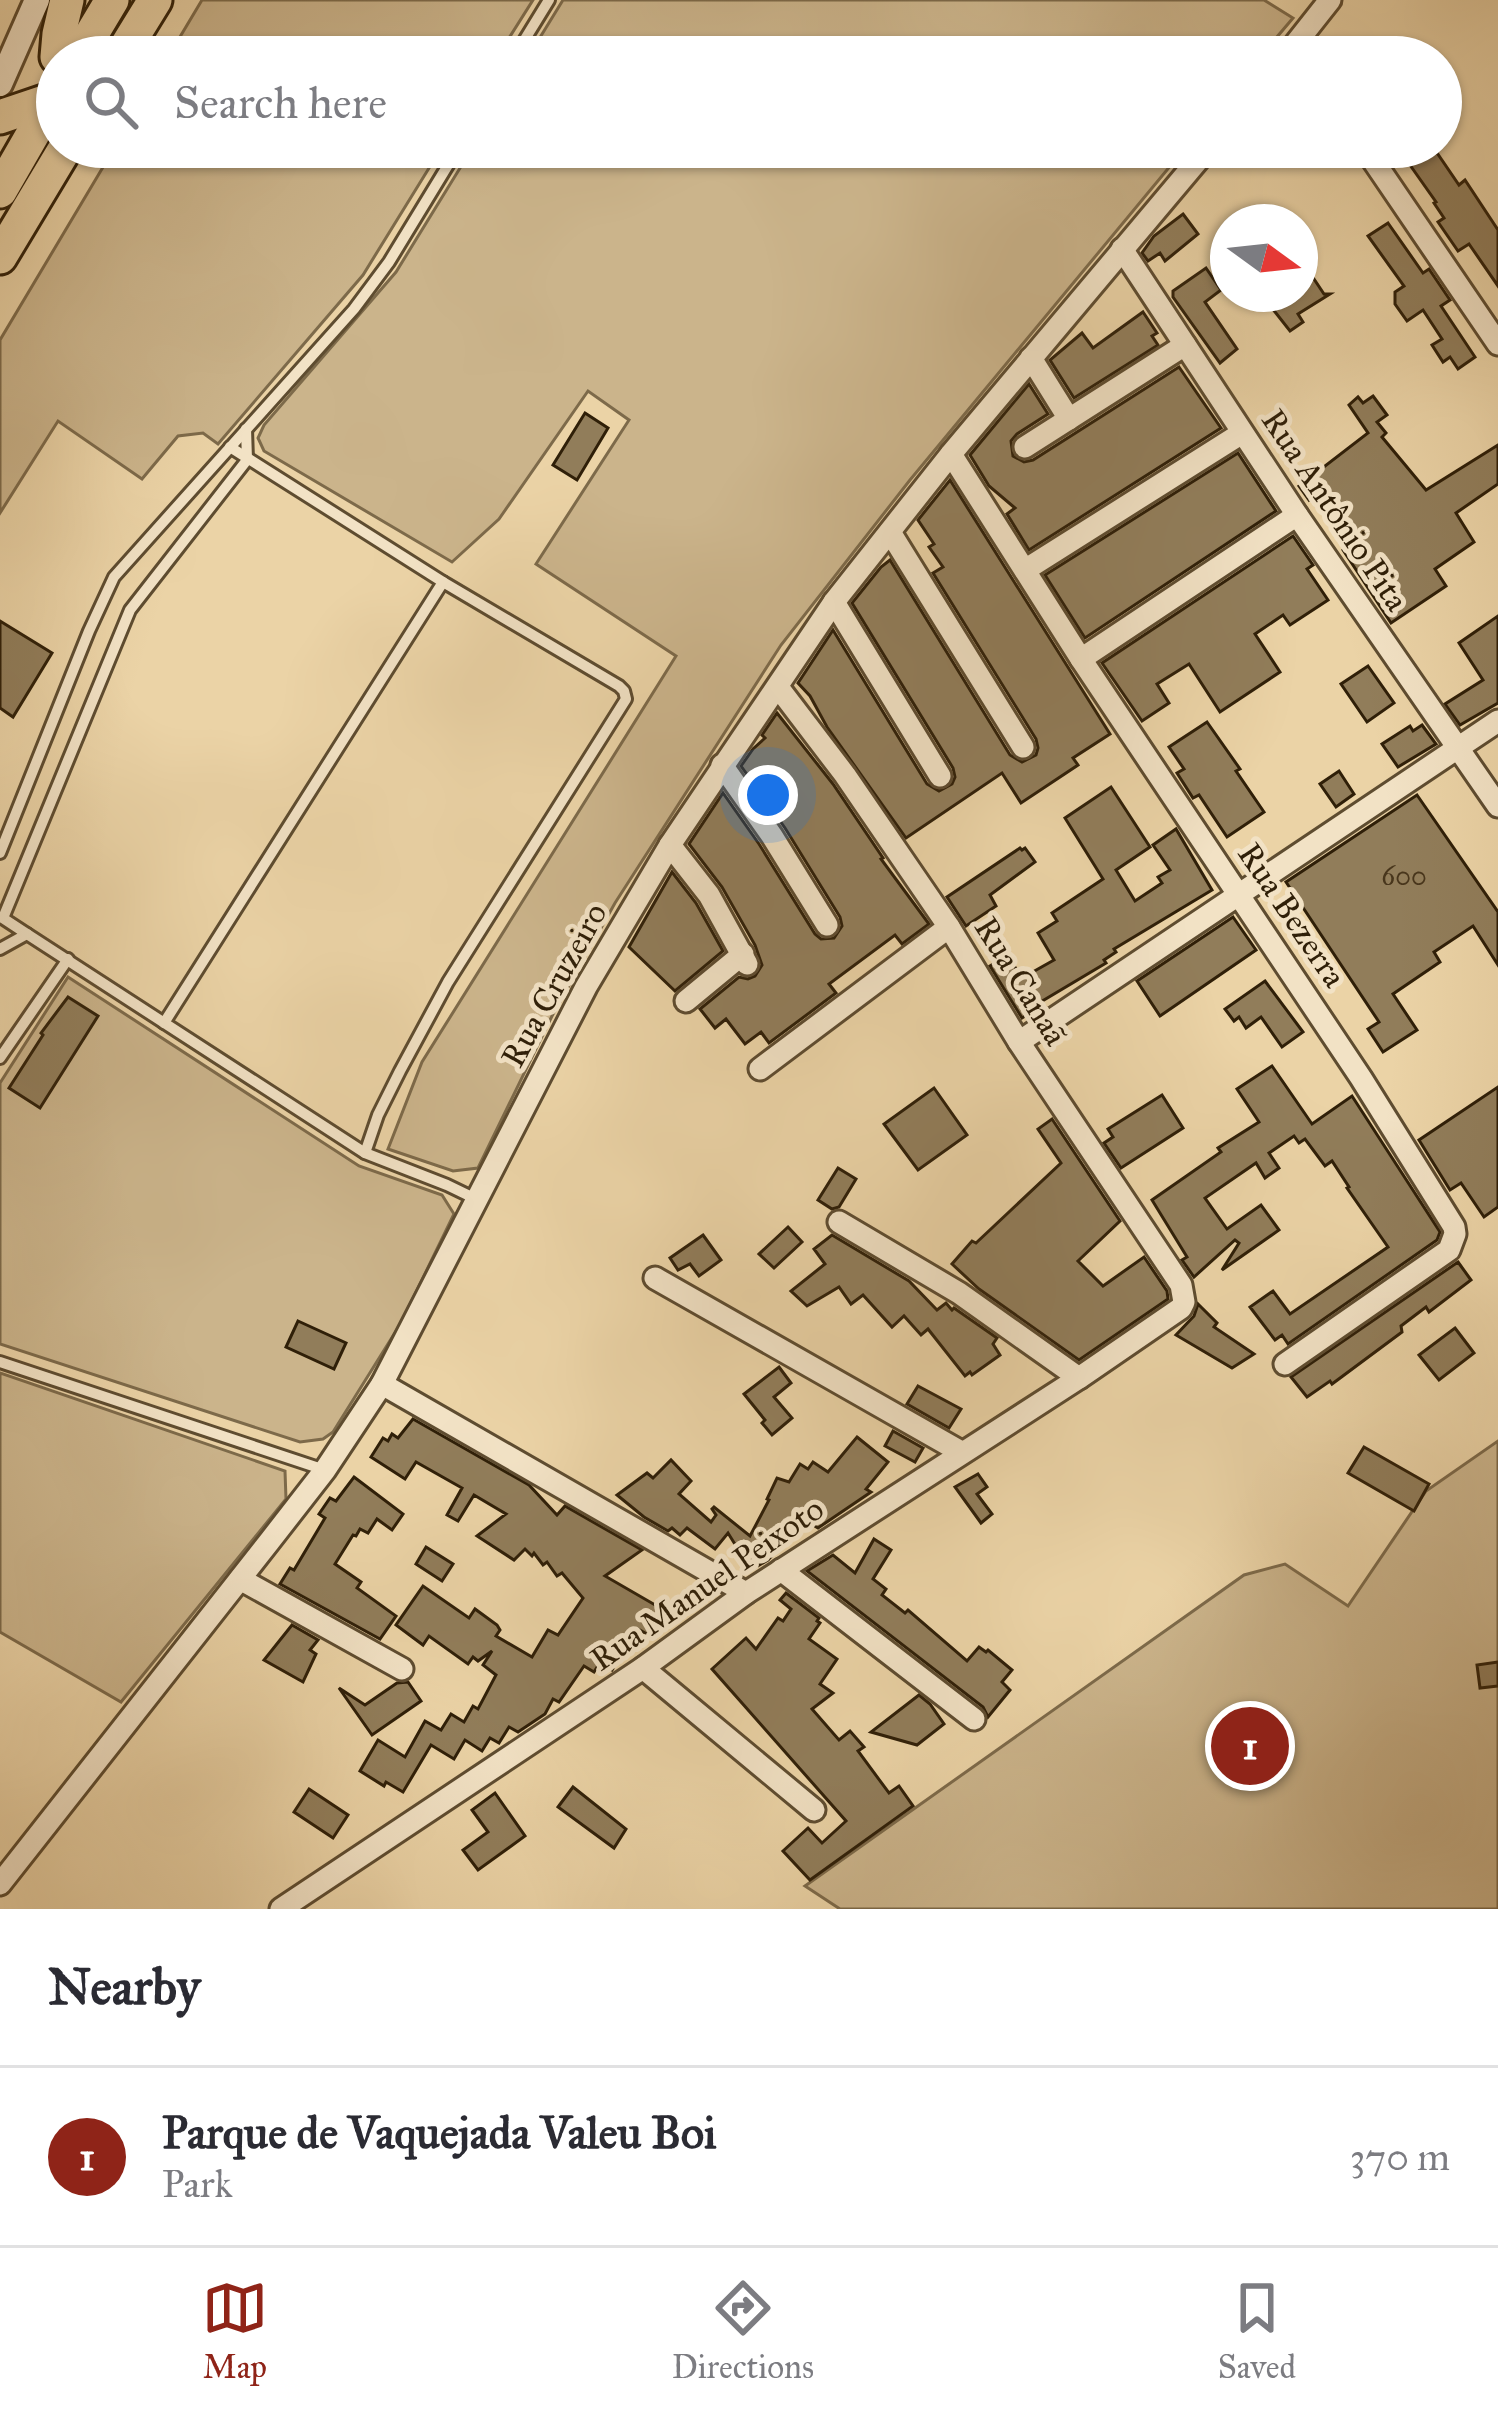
<!DOCTYPE html>
<html lang="en">
<head>
<meta charset="utf-8">
<style>
  body { margin:0; font-family:"IM FELL Great Primer",serif; background:#f2f2f3; color:#2b2b33 }
  .compass { position:absolute; left:1210px; top:204px; width:108px; height:108px; border-radius:50%; background:#fff; box-shadow:0 3px 9px #0004; rotate:105deg }
  .you { position:absolute; left:768px; top:795px; width:42px; height:42px; margin:-30px; border:9px solid #fff; border-radius:50%; background:#1a73e8; box-shadow:0 0 0 18px #1a73e833 }
  .badge { display:grid; place-items:center; width:78px; height:78px; border-radius:50%; background:#8f2418; color:#fff; font-size:39px; font-weight:700 }
  .pin { position:absolute; translate:-50% -50%; border:6px solid #fff; box-shadow:0 3px 12px #0006 }
  .list { margin:0; padding:0; list-style:none }
  h2 { display:flex; justify-content:space-between; align-items:center; height:156px; margin:0; padding:0 48px; font-size:51px }
  h2 small { font-size:39px; font-weight:400; color:#7c7c81 }
  .list li { display:grid; grid-template-columns:78px 1fr auto; gap:36px; align-items:center; box-sizing:border-box; height:180px; padding:0 48px; border-top:3px solid #e1e1e2 }
  .list b { display:block; font-size:45px; white-space:nowrap }
  .list p { margin:0; font-size:39px; white-space:nowrap; color:#7c7c81 }
  .list em { font-size:39px; font-style:normal; color:#7c7c81 }
  .icon { flex:none; width:66px; height:66px; fill:none; stroke:currentColor; stroke-width:2; stroke-linecap:round; stroke-linejoin:round }
  .map { position:relative; flex:none; width:1498px; height:1909px; overflow:hidden }
  .search { position:absolute; background:#fff; box-shadow:0 3px 9px #0004; left:36px; right:36px; top:36px; height:132px; display:flex; align-items:center; gap:30px; box-sizing:border-box; padding:0 42px; border-radius:66px; color:#7c7c81; font-size:45px }
  .sheet { height:336px; background:#fff }
  nav { display:flex; justify-content:space-around; align-items:center; box-sizing:border-box; height:168px; border-top:3px solid #e1e1e2; background:#fff; font-size:33px; color:#7c7c81 }
  nav a { display:grid; justify-items:center; gap:6px }
  nav .on { color:#8f2418 }
  .map>svg:first-child { display:block }
  .green { fill:#cbb48b; stroke:#7d6a4a; stroke-width:3 }
  .building { fill:#917d5a; stroke:#2f1f08; stroke-width:3 }
  .lines { fill:none; stroke-linecap:round; stroke-linejoin:round }
  .service-casing { stroke:#5e4c30; stroke-width:16 }
  .minor-casing { stroke:#5e4c30; stroke-width:27 }
  .tertiary-casing { stroke:#5e4c30; stroke-width:30 }
  .trunk-casing { stroke:#2f1f08; stroke-width:39 }
  .service { stroke:#f2e2c5; stroke-width:10 }
  .minor { stroke:#f2e2c5; stroke-width:21 }
  .tertiary { stroke:#f2e2c5; stroke-width:24 }
  .trunk { stroke:#ebd3a6; stroke-width:33 }
  .labels { text-anchor:middle; dominant-baseline:central; stroke-width:10; stroke-linejoin:round; paint-order:stroke }
  .number-label { font-size:27px; fill:#48361c }
  .street-label { font-size:33px; fill:#2f1f08; stroke:#f2e2c5 }
</style>
</head>
<body>
<div class="map">
<svg width="1498" height="1909" viewBox="0 0 1498 1909">
  <rect width="100%" height="100%" fill="#ebd3a6"/>
  <filter id="stains"><feTurbulence type="fractalNoise" baseFrequency=".00167" numOctaves="4"/><feColorMatrix values="0 0 0 0 .2 0 0 0 0 .09 0 0 0 0 .02 0 0 0 .5 -.17"/></filter>
  <radialGradient id="worn" r=".72"><stop offset=".6" stop-color="#630" stop-opacity="0"/><stop offset="1" stop-color="#630" stop-opacity=".3"/></radialGradient>
  <g class="green">
    <path d="M202,0h331l-36,57h-329z"/>
    <path d="M563,0h701l29,18 -33,39h-732z"/>
    <path d="M115,147h327l-79,128 -145,169 -15,-11 -25,3 -36,43 -84,-58 -58,92v-173z"/>
    <path d="M473,147h713l-276,333 -129,165 -166,258 -63,113 -74,152 -25,3 -65,-22 34,-87 254,-406 -140,-92 93,-144 -41,-29 -89,128 -47,43 -188,-111 -6,-13 6,-13 132,-153z"/>
    <path d="M68,977l291,189 83,29 12,19 -53,109 -68,109 -10,7 -23,3 -300,-98v-261z"/>
    <path d="M0,1373l285,98 1,28 -165,203 -121,-70z"/>
    <path d="M1498,1441v468h-658l-35,-23 439,-311 41,-11 63,42 78,-115z"/>
  </g>
  <g class="building">
    <path d="M1421,147h12l26,38 6,-5 33,50v56l-29,-42 -11,7 -20,-29 6,-4 -10,-15 2,-1 -31,-44z"/>
    <path d="M1183,214l15,20 -33,27 -5,-8 -12,8 -6,-8 12,-17z"/>
    <path d="M1388,223l35,50 6,-4 21,31 -9,6 34,51 -17,12 -8,-12 -7,5 -11,-17 10,-6 -19,-29 -16,11 -12,-17v-12l9,-6 -36,-50z"/>
    <path d="M1300,258l24,36h6l-32,20 5,8 -13,9 -29,-37h39z"/>
    <path d="M1206,268l15,22 -16,12 32,47 -17,14 -47,-66v-6z"/>
    <path d="M1143,312l14,21 -5,3 6,9 -84,53 -24,-38 32,-27 11,15z"/>
    <path d="M1179,367l42,61 -192,122 -22,-36 8,-6 -26,-22 -19,-31 59,-71 19,30 -31,20 -6,7 2,15 11,6 9,-2z"/>
    <path d="M1373,396l14,19 -10,7 9,11 -4,4 44,53 72,-45v39l-42,29 18,29 -39,27 11,17 -55,37 -48,-73 10,-11 -12,-18 -23,-29 -9,8 -10,-14 69,-53 -19,-28 9,-8 5,6z"/>
    <path d="M585,413l23,15 -31,52 -24,-15z"/>
    <path d="M1238,453l38,58 -191,127 -40,-63z"/>
    <path d="M950,480l160,254 -37,24 5,7 -57,38 -19,-30 -96,65 -79,-111 -17,-31 -12,-13 35,-53 94,154 12,7 13,-7 3,-7 -2,-9 -101,-165 29,-36 9,-7 120,195 12,7 14,-7 2,-7 -2,-9 -103,-166 10,-6 -14,-20 5,-3 -16,-24z"/>
    <path d="M1293,536l20,29 -6,4 21,31 -38,25 -7,-10 -28,19 25,38 -60,40 -31,-48 -32,20 12,19 -27,18 -40,-58z"/>
    <path d="M1498,616v87l-38,22 -15,-21 38,-24 -24,-37z"/>
    <path d="M0,621l52,32 -39,64 -13,-9z"/>
    <path d="M1368,666l26,37 -27,19 -26,-38z"/>
    <path d="M777,713l56,71 50,74 -2,1 48,65 -27,20 -7,-9 -66,49 7,9 -67,50 -8,-11 -16,12 -19,-25 -11,9 -15,-19 39,-32 9,2 7,-3 7,-11 -7,-20 -33,-58 -33,-43 34,-51 36,51 56,90 6,5 13,-1 8,-12 -2,-9 -55,-89 -44,-62 12,-17 12,-11 -3,-3z"/>
    <path d="M1207,722l33,47 -4,2 28,41 -37,25 -28,-42 -6,3 -16,-25 7,-4 -15,-22z"/>
    <path d="M1422,725l14,19 -38,23 -16,-23 28,-18 3,5z"/>
    <path d="M1339,771l15,23 -18,13 -16,-23z"/>
    <path d="M1111,787l39,60 -34,23 19,31 27,-18 -4,-6 12,-7 -17,-25 23,-16 36,61 -98,59 2,3 -12,8 2,3 -67,40 2,3 -19,12 -32,-52 17,-11 15,23 32,-18 -16,-27 19,-12 -5,-8 51,-34 -38,-61z"/>
    <path d="M1417,795l81,117v53l-25,-39 -39,26 6,10 -47,32 24,36 -34,22 -15,-23 11,-7 -93,-140z"/>
    <path d="M1020,848l2,2 3,-2 10,14 -45,33 6,11 -30,20 -19,-29z"/>
    <path d="M672,872l24,31 27,48 -48,40 -46,-44z"/>
    <path d="M1233,917l23,33 -96,66 -23,-35z"/>
    <path d="M1265,981l38,51 -21,15 -21,-30 -15,11 -7,-11 -5,4 -9,-12z"/>
    <path d="M68,997l30,19 -58,92 -31,-20 34,-53 -2,-2z"/>
    <path d="M1272,1066l40,58 40,-28 88,136 -3,8 -149,104 -6,-9 -7,5 -25,-33 23,-16 17,23 98,-67 -41,-59 2,-1 -17,-26 -7,5 -20,-27 -6,4 -5,-7 -25,17 10,15 -14,10 -9,-15 -51,35 22,31 34,-24 18,25 -57,40 17,-27 -4,-3 -41,37 -12,-17 5,-3 -35,-57 69,-48 -3,-4 41,-26 -22,-33z"/>
    <path d="M1498,1087v120l-14,10 -23,-34 -11,7 -31,-50z"/>
    <path d="M934,1088l33,47 -49,35 -34,-46z"/>
    <path d="M1162,1095l21,33 -62,40 -17,-25 9,-6 -5,-8z"/>
    <path d="M1052,1119l68,102 -42,40 25,25 41,-29 23,34 1,8 -89,61 -100,-71 -27,-25 20,-23 4,2 85,-80 -23,-34z"/>
    <path d="M838,1168l18,11 -17,28 -7,2 -14,-9z"/>
    <path d="M788,1227l14,15 -28,26 -15,-14z"/>
    <path d="M703,1235l18,25 -22,16 -9,-12 -12,6 -8,-12z"/>
    <path d="M832,1235l77,46 28,29 9,-7 6,7 2,-2 43,30 -4,6 7,11 -28,20 -2,-3 -5,4 -37,-47 -7,6 -17,-19 -12,11 -29,-32 -12,9 -12,-17 -32,19 -16,-15 34,-27 -11,-15z"/>
    <path d="M1458,1262l13,18 -42,32 -3,-5 -25,19 1,6 -70,52 -2,-3 -23,16 -16,-20z"/>
    <path d="M1198,1304l19,19 -3,4 40,27 -22,14 -56,-33 18,-19z"/>
    <path d="M298,1321l48,22 -12,26 -48,-22z"/>
    <path d="M1455,1328l19,25 -35,27 -20,-25z"/>
    <path d="M779,1367l12,16 -17,14 18,21 -20,17 -10,-12 3,-3 -21,-26z"/>
    <path d="M918,1386l43,23 -12,19 -42,-24z"/>
    <path d="M413,1419l116,66 28,30 8,-9 77,44 -37,26 64,37 -15,25 -16,-9 -26,41 -13,-6 -5,8 -10,-6 -25,36 -6,-3 -8,15 -27,18 -9,-5 -10,16 -9,-5 -8,13 -17,-11 -11,19 -23,-14 -28,47 -17,-10 -2,4 -24,-15 18,-31 27,17 20,-36 16,9 10,-16 13,8 9,-16 5,3 18,-34 -13,-10 9,-14 -14,10 -5,-4 -5,7 -39,-28 -6,9 -27,-20 27,-39 46,32 6,-9 22,16 3,5 -4,6 36,21 16,-27 10,5 25,-37 -21,-25 -5,3 -10,-14 -4,3 -9,-12 -2,3 -7,-7 -11,11 -37,-24 29,-22 -32,-19 -16,26 -11,-6 15,-27 -46,-26 -11,17 -34,-22 12,-19 5,3 4,-7 6,4z"/>
    <path d="M893,1431l30,17 -8,14 -30,-16z"/>
    <path d="M857,1437l31,25 -22,27 5,3 -53,36 -12,-7 -10,17 -5,-3 -23,25 -17,10 -23,-37 -13,16 -28,-21 -7,7 -8,-7 -4,3 -24,-14 -27,-22 30,-22 6,5 18,-18 20,21 -12,13 32,28 5,-7 -4,-6 2,-2 36,29 19,-36 -2,-1 10,-21 12,4 11,-18 8,5 5,-7 15,10z"/>
    <path d="M1364,1447l65,37 -15,27 -66,-38z"/>
    <path d="M978,1474l9,13 -10,7 15,20 -11,9 -26,-36z"/>
    <path d="M354,1477l49,37 -11,16 -15,-11 -9,14 -8,-4 -4,7 -3,-1 -18,29 26,18 -4,6 39,28 -16,23 -100,-55 10,-16 4,2 31,-52 -6,-4 11,-16 6,3z"/>
    <path d="M874,1539l17,11 -18,29 13,10 -4,6 23,18 3,-3 59,51 12,-14 7,5 2,-2 24,20 -10,12 8,8 -22,27 -5,-10 -176,-136 26,-16 22,18z"/>
    <path d="M426,1547l27,17 -11,17 -26,-17z"/>
    <path d="M786,1593l33,25 -2,3 3,2 -11,16 28,20 -17,25 13,9 -21,16 27,31 11,-9 14,16 -6,4 31,42 10,-7 14,20 -103,74 -27,-29 25,-23 14,15 24,-22 -134,-152 34,-31 10,11 22,-31 5,3 8,-12 -11,-9z"/>
    <path d="M292,1625l26,15 -8,10 6,4 -13,28 -39,-22z"/>
    <path d="M1498,1662v24l-18,2 -3,-23z"/>
    <path d="M408,1682l13,19 -49,34 -33,-47 26,17 32,-22z"/>
    <path d="M919,1695l11,9 14,20 -27,21 -46,-13z"/>
    <path d="M573,1787l53,42 -12,19 -56,-41z"/>
    <path d="M309,1789l39,26 -15,23 -39,-26z"/>
    <path d="M495,1793l30,43 -47,34 -15,-20 25,-18 -16,-22z"/>
  </g>
  <g class="lines">
    <g class="service-casing">
      <g id="service">
        <path d="M514,57l35,-57"/>
        <path d="M230,447l213,135 176,104 5,5 2,8 -178,283 -48,89 -22,44 -13,38"/>
        <path d="M0,853l89,-222 25,-54 240,-268 35,-47 70,-115"/>
        <path d="M3,918l127,-308 117,-150 -1,-31"/>
        <path d="M27,934l338,219 82,32 31,15"/>
        <path d="M0,949l27,-15 -26,-17"/>
        <path d="M164,1023l279,-441"/>
        <path d="M0,1058l68,-99"/>
        <path d="M0,1362l325,108"/>
      </g>
    </g>
    <g class="minor-casing">
      <g id="minor">
        <path d="M1285,57l45,-57"/>
        <path d="M1364,147l134,197"/>
        <path d="M1122,249l175,266 201,291"/>
        <path d="M1031,358l38,61"/>
        <path d="M1025,447l160,-102"/>
        <path d="M951,454l130,205 280,419 93,149 1,7 -6,16 -164,114"/>
        <path d="M890,532l133,215"/>
        <path d="M1025,570l217,-137"/>
        <path d="M834,602l106,174"/>
        <path d="M1081,659l216,-144"/>
        <path d="M722,765l50,71 55,89"/>
        <path d="M670,845l39,50 38,69"/>
        <path d="M686,1001l57,-47"/>
        <path d="M1019,1042l479,-321"/>
        <path d="M760,1069l189,-142"/>
        <path d="M839,1222l120,71 120,85"/>
        <path d="M655,1278l306,174"/>
        <path d="M382,1384l364,209"/>
        <path d="M781,1570l193,149"/>
        <path d="M240,1579l162,90"/>
        <path d="M643,1668l171,142"/>
        <path d="M0,1884l269,-342 56,-72 57,-86 204,-397 84,-142 164,-243 117,-148 258,-307"/>
        <path d="M281,1909l362,-241 103,-75 333,-215 102,-70 3,-6 -3,-17 -162,-243 -70,-115 -104,-152 -67,-88"/>
      </g>
    </g>
    <g class="tertiary-casing">
      <path id="tertiary" d="M0,84l37,-84"/>
    </g>
    <g class="trunk-casing">
      <g id="trunk">
        <path d="M57,57l2,-23 8,-34"/>
        <path d="M78,57l34,-57"/>
        <path d="M120,57l35,-57"/>
        <path d="M0,117l53,-18"/>
        <path d="M0,191l57,-99"/>
        <path d="M0,257l66,-110"/>
      </g>
    </g>
    <use href="#service" class="service"/>
    <use href="#minor" class="minor"/>
    <use href="#tertiary" class="tertiary"/>
    <use href="#trunk" class="trunk"/>
  </g>
  <g class="labels">
    <g class="number-label">
      <text x="1404" y="875">600</text>
    </g>
    <g class="street-label">
      <text transform="translate(1335 510) rotate(56)">Rua Antônio Pita</text>
      <text transform="translate(1292 915) rotate(56)">Rua Bezerra</text>
      <text transform="translate(1021 981) rotate(58)">Rua Canaã</text>
      <text transform="translate(554 985) rotate(-61)">Rua Cruzeiro</text>
      <text transform="translate(707 1584) rotate(-35)">Rua Manuel Peixoto</text>
    </g>
  </g>
  <rect width="100%" height="100%" filter="url(#stains)"/>
  <rect width="100%" height="100%" fill="url(#worn)"/>
</svg>
<svg class="compass" viewBox="-18 -18 36 36"><path d="M0-13l5 13h-10z" fill="#e53935"/><path d="M0 13l5-13h-10z" fill="#7c7c81"/></svg>
<div class="you"></div>
<div class="pin badge" style="left:1250px;top:1746px">1</div>
<div class="search"><svg class="icon" aria-label="search" viewBox="0 0 24 24"><circle cx="10" cy="10" r="6"/><path d="M15 15l6 6"/></svg>Search here</div>
</div>
<section class="sheet">
<h2>Nearby<small></small></h2>
<ul class="list">
<li><span class="badge">1</span><div><b>Parque de Vaquejada Valeu Boi</b><p>Park</p></div><em>370 m</em></li>
</ul>
</section>
<nav>
<a class="on"><svg class="icon" aria-label="map" viewBox="0 0 24 24"><path d="M3 6l6-2 6 2 6-2v14l-6 2-6-2-6 2zM9 4v14M15 6v14"/></svg>Map</a>
<a><svg class="icon" aria-label="directions" viewBox="0 0 24 24"><path d="M12 3l9 9-9 9-9-9zM9 14v-3h6M13 9l2 2-2 2"/></svg>Directions</a>
<a><svg class="icon" aria-label="saved" viewBox="0 0 24 24"><path d="M7 4h10v16l-5-4-5 4z"/></svg>Saved</a>
</nav>
</body>
</html>
